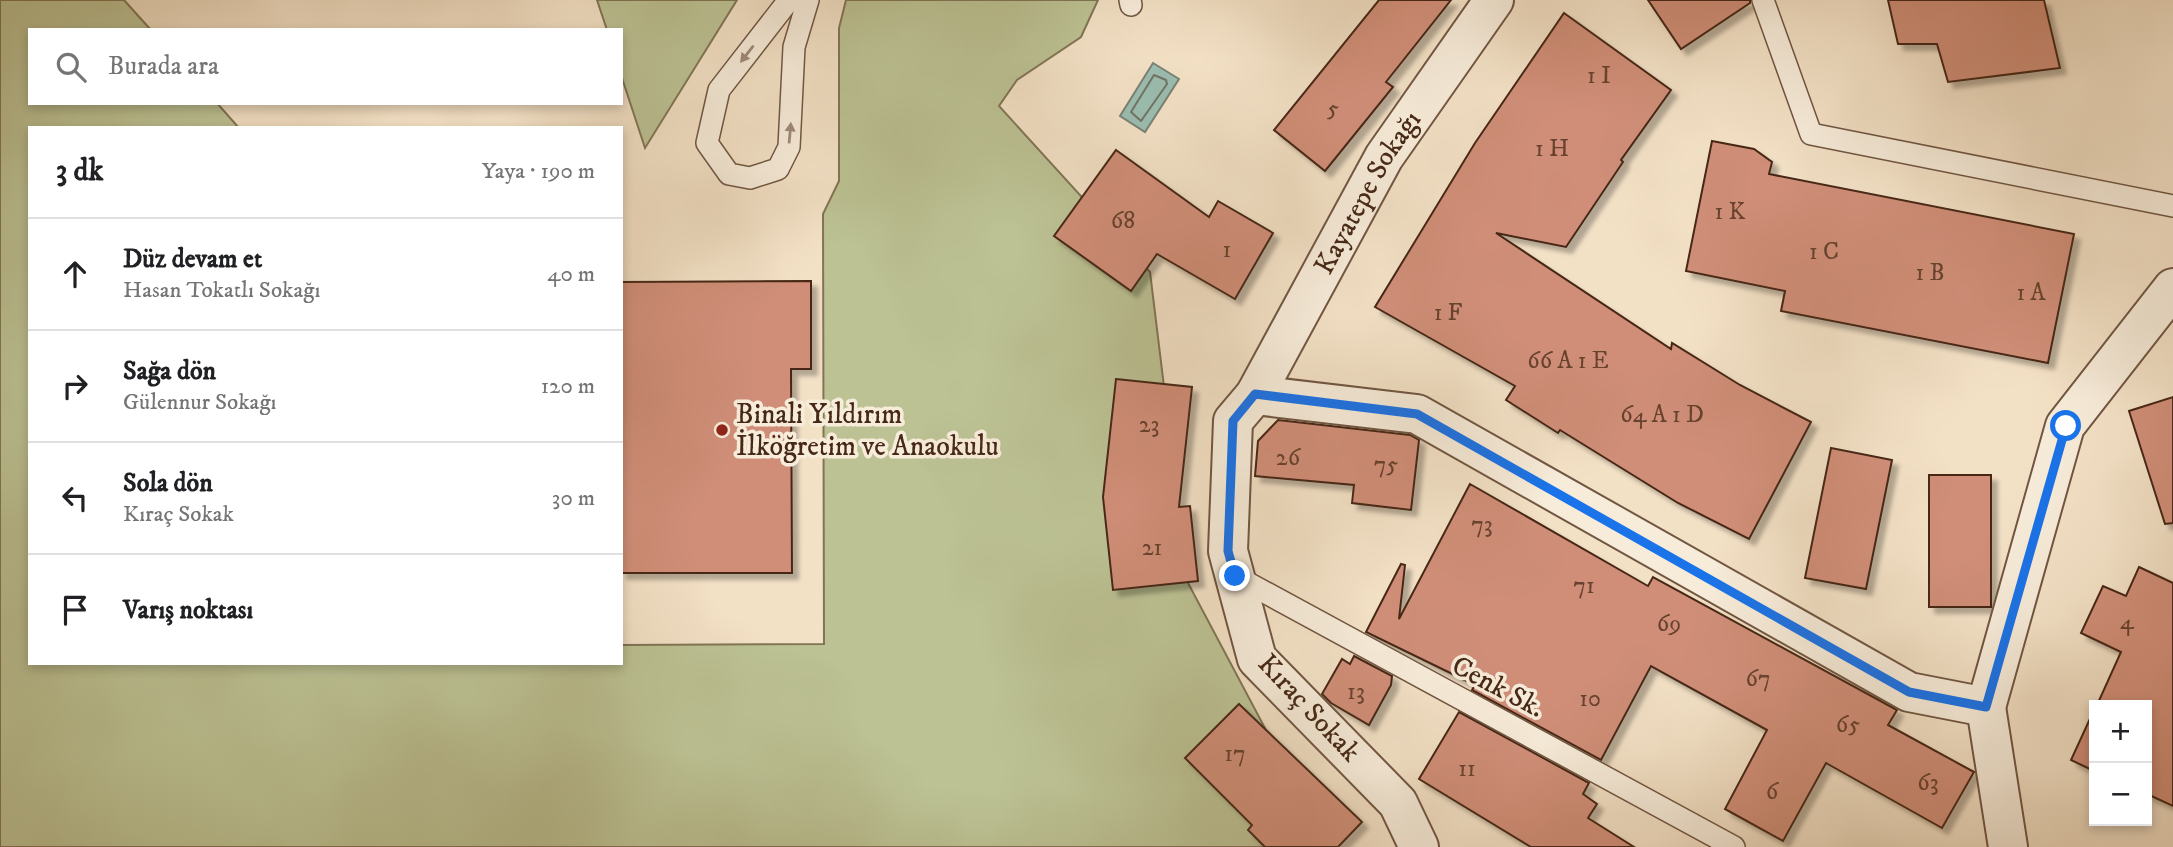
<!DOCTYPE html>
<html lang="tr">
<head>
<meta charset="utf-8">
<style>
  body { margin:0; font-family:"IM FELL DW Pica",serif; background:#f6f6f6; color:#202124 }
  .controls { position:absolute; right:21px; bottom:21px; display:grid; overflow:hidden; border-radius:0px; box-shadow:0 4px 10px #0003 }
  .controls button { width:63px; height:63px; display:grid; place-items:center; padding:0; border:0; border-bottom:2px solid #e0e0e0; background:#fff; color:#202124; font:35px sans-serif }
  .stop { position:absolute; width:21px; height:21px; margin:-16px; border:5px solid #1a73e8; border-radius:50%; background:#fff }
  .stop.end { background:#1a73e8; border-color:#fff; box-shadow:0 2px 7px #0008 }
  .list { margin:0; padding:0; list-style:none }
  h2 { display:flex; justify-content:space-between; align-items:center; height:91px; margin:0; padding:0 28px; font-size:30px }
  h2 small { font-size:23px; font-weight:400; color:#757577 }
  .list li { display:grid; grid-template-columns:46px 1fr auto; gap:21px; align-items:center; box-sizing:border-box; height:112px; padding:0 28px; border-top:2px solid #e0e0e0 }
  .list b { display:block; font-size:26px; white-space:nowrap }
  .list p { margin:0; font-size:23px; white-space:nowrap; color:#757577 }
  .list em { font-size:23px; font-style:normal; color:#757577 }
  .icon { flex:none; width:38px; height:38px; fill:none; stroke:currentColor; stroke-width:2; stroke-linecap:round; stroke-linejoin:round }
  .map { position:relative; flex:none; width:2173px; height:847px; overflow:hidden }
  .search { position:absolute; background:#fff; box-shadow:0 4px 10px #0003; left:28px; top:28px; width:595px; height:77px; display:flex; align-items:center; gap:18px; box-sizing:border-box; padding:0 24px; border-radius:0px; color:#757577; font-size:26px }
  .panel { position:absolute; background:#fff; box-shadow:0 4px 10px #0003; left:28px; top:126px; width:595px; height:539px; border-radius:0px }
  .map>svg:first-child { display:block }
  .green { fill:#bcc294; stroke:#817555; stroke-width:2 }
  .water { fill:#9bbeb2; stroke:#798274; stroke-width:2 }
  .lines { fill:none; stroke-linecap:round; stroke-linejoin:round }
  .shore { stroke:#707364; stroke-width:2 }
  .building { fill:#d08e78; stroke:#462816; stroke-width:2; filter:url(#shadow) }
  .service-casing { stroke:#715642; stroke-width:24 }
  .minor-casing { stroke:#715642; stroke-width:42 }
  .service { stroke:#f7ecda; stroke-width:21 }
  .minor { stroke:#f7ecda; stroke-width:38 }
  .oneway { fill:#9e8a78 }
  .route { stroke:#1a73e8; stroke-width:9 }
  .poi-dot { fill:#8f2418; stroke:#f7ecda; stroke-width:2.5 }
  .labels { text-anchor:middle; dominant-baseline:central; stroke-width:7; stroke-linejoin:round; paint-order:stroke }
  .number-label { font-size:24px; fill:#68422e }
  .street-label { font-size:28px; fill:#462816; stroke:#f7ecda }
  .poi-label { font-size:28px; fill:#462816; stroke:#f7ecda; text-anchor:start }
</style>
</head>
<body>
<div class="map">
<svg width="2173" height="847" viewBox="0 0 2173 847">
  <defs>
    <filter id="shadow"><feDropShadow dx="6" dy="6" stdDeviation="2" flood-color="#0004"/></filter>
  </defs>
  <rect width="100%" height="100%" fill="#f3e1c6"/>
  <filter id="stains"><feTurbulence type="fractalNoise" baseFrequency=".00286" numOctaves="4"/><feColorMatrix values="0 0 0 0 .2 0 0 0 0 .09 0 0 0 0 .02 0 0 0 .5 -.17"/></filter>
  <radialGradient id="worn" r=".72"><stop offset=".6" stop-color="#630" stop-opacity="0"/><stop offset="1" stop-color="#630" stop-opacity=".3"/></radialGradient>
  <g class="green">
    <path d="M0,0h124l27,30h-121v73h187l22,25h-209v535h591v-18l203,-1 -1,-430 16,-33v-153l7,-28h252l-17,37 -64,43 -18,26 151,166 38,311 140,264h-1328z"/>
    <path d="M597,0h140l-92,148 -24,-73v-45h-14z"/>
  </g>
  <path class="water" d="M1153,63l26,16 -34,53 -25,-16z"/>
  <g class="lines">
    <path class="shore" d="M1154,75l12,5 1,4 -26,37 -10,-9z"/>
  </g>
  <g class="building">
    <path d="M1379,0h72l-65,82 7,5 -68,84 -51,-41z"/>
    <path d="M1648,0h102v3l-69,46z"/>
    <path d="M1888,0h156l16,68 -112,14 -11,-38h-39z"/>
    <path d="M1564,13l107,77 -50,70 2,2 -57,85 -70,-14 175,116 1,-6 68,42 71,37 -62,117 -71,-36 -118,-73 -2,3 -52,-33 9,-14 -140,-79 100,-164z"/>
    <path d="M1712,141l42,8 18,13 -3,12 305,60 -26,129 -267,-52 4,-20 -99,-20z"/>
    <path d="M1116,150l93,67 9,-16 55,32 -38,66 -78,-45 -26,37 -77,-55z"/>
    <path d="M811,281v88h-20l1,204h-171v-291z"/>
    <path d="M1116,379l76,8 -13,120 11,-1 8,75 -85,9 -10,-93z"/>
    <path d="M2173,397v126l-8,1 -36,-113z"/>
    <path d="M1278,420l132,15 9,5 -8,70 -59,-7 2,-18 -99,-9 3,-35z"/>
    <path d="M1831,448l61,12 -26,129 -61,-11z"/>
    <rect x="1929" y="475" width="62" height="132"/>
    <path d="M1470,484l178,102 5,-9 244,133 -9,15 86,47 -32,56 -116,-65 -43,78 -58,-32 42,-79 -116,-64 -50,94 -129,-70 3,-5 -109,-53 35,-68 4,1 -6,54z"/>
    <path d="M2139,567l34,16v223l-26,-12v-89h-50l24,-53 -40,-19 22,-47 23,10z"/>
    <path d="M1354,656l38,20 -1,9 -22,40 -38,-22 -9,-9 20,-35 8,5z"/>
    <path d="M1239,704l123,118 -24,25h-73l-17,-17 4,-5 -67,-67z"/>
    <path d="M2094,710v61l-23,-11z"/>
    <path d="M1459,712l130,71 -6,11 14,10 -9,14 46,29h-103l-112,-68z"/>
  </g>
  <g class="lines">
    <g class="service-casing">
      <g id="service">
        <path d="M789,0l-70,90 -12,53 22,31 21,4 28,-9 11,-22 5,-100 14,-47"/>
        <path d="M1130,0l1,5"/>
        <path d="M1763,0l48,134 362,72"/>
        <path d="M1235,576l499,271"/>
      </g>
    </g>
    <g class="minor-casing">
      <g id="minor">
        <path d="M1255,395l162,19 492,278 77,15 22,140"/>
        <path d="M1986,707l79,-281 108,-138"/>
        <path id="s1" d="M1419,847l-21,-44 -141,-144 -29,-108 5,-130 22,-26 129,-238 110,-157"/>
      </g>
    </g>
    <use href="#service" class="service"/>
    <use href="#minor" class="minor"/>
  </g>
  <defs><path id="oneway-solid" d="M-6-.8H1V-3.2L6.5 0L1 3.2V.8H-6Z" transform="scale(1.75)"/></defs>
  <g class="oneway">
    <use href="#oneway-solid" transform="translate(747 54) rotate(128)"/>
    <use href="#oneway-solid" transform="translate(790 133) rotate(-85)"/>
  </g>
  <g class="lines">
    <path class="route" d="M1235,576l-7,-25 5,-130 22,-27 162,20 492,278 77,15 80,-281"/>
  </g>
  <circle class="poi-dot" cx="722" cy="430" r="7"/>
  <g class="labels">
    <g class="number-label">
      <text x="1599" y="76">1 I</text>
      <text x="1333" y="109">5</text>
      <text x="1552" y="149">1 H</text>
      <text x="1730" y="212">1 K</text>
      <text x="1123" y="221">68</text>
      <text x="1227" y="250">1</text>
      <text x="1824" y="252">1 C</text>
      <text x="1930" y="273">1 B</text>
      <text x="2031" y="293">1 A</text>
      <text x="1448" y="313">1 F</text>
      <text x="1568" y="361">66 A 1 E</text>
      <text x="1662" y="415">64 A 1 D</text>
      <text x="1149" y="425">23</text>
      <text x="1288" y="458">26</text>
      <text x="1386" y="465">75</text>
      <text x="1482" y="525">73</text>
      <text x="1152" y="548">21</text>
      <text x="1584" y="586">71</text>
      <text x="2127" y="622">4</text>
      <text x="1669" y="624">69</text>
      <text x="1758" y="679">67</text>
      <text x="1356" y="692">13</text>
      <text x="1590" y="699">10</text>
      <text x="1848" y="725">65</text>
      <text x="1235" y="754">17</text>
      <text x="1467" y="769">11</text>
      <text x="1928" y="783">63</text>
      <text x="1772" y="792">6</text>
    </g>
    <g class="street-label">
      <text stroke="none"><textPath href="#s1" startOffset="758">Kayatepe Sokağı</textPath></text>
      <text transform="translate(1498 687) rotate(28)">Cenk Sk.</text>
      <text transform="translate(1309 708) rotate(47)">Kıraç Sokak</text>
    </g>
    <g class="poi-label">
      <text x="736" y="414">Binali Yıldırım<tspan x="736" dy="32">İlköğretim ve Anaokulu</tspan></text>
    </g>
  </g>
  <rect width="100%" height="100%" filter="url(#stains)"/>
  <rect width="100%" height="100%" fill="url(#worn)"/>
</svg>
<div class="controls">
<button>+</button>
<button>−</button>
</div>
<div class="stop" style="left:2066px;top:426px"></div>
<div class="stop end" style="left:1235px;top:576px"></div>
<div class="search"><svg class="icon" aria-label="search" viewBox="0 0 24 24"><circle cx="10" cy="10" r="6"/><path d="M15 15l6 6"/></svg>Burada ara</div>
<section class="panel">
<h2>3 dk<small>Yaya · 190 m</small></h2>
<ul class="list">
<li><svg class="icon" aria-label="ahead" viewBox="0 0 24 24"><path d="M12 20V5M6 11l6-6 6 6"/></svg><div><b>Düz devam et</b><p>Hasan Tokatlı Sokağı</p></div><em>40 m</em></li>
<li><svg class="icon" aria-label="right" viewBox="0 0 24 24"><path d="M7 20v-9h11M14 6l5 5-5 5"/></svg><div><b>Sağa dön</b><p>Gülennur Sokağı</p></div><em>120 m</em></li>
<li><svg class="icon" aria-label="left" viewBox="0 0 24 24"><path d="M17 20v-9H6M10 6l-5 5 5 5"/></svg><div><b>Sola dön</b><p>Kıraç Sokak</p></div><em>30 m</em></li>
<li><svg class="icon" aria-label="arrive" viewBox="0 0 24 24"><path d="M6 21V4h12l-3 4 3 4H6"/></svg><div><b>Varış noktası</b></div></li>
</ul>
</section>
</div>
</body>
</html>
